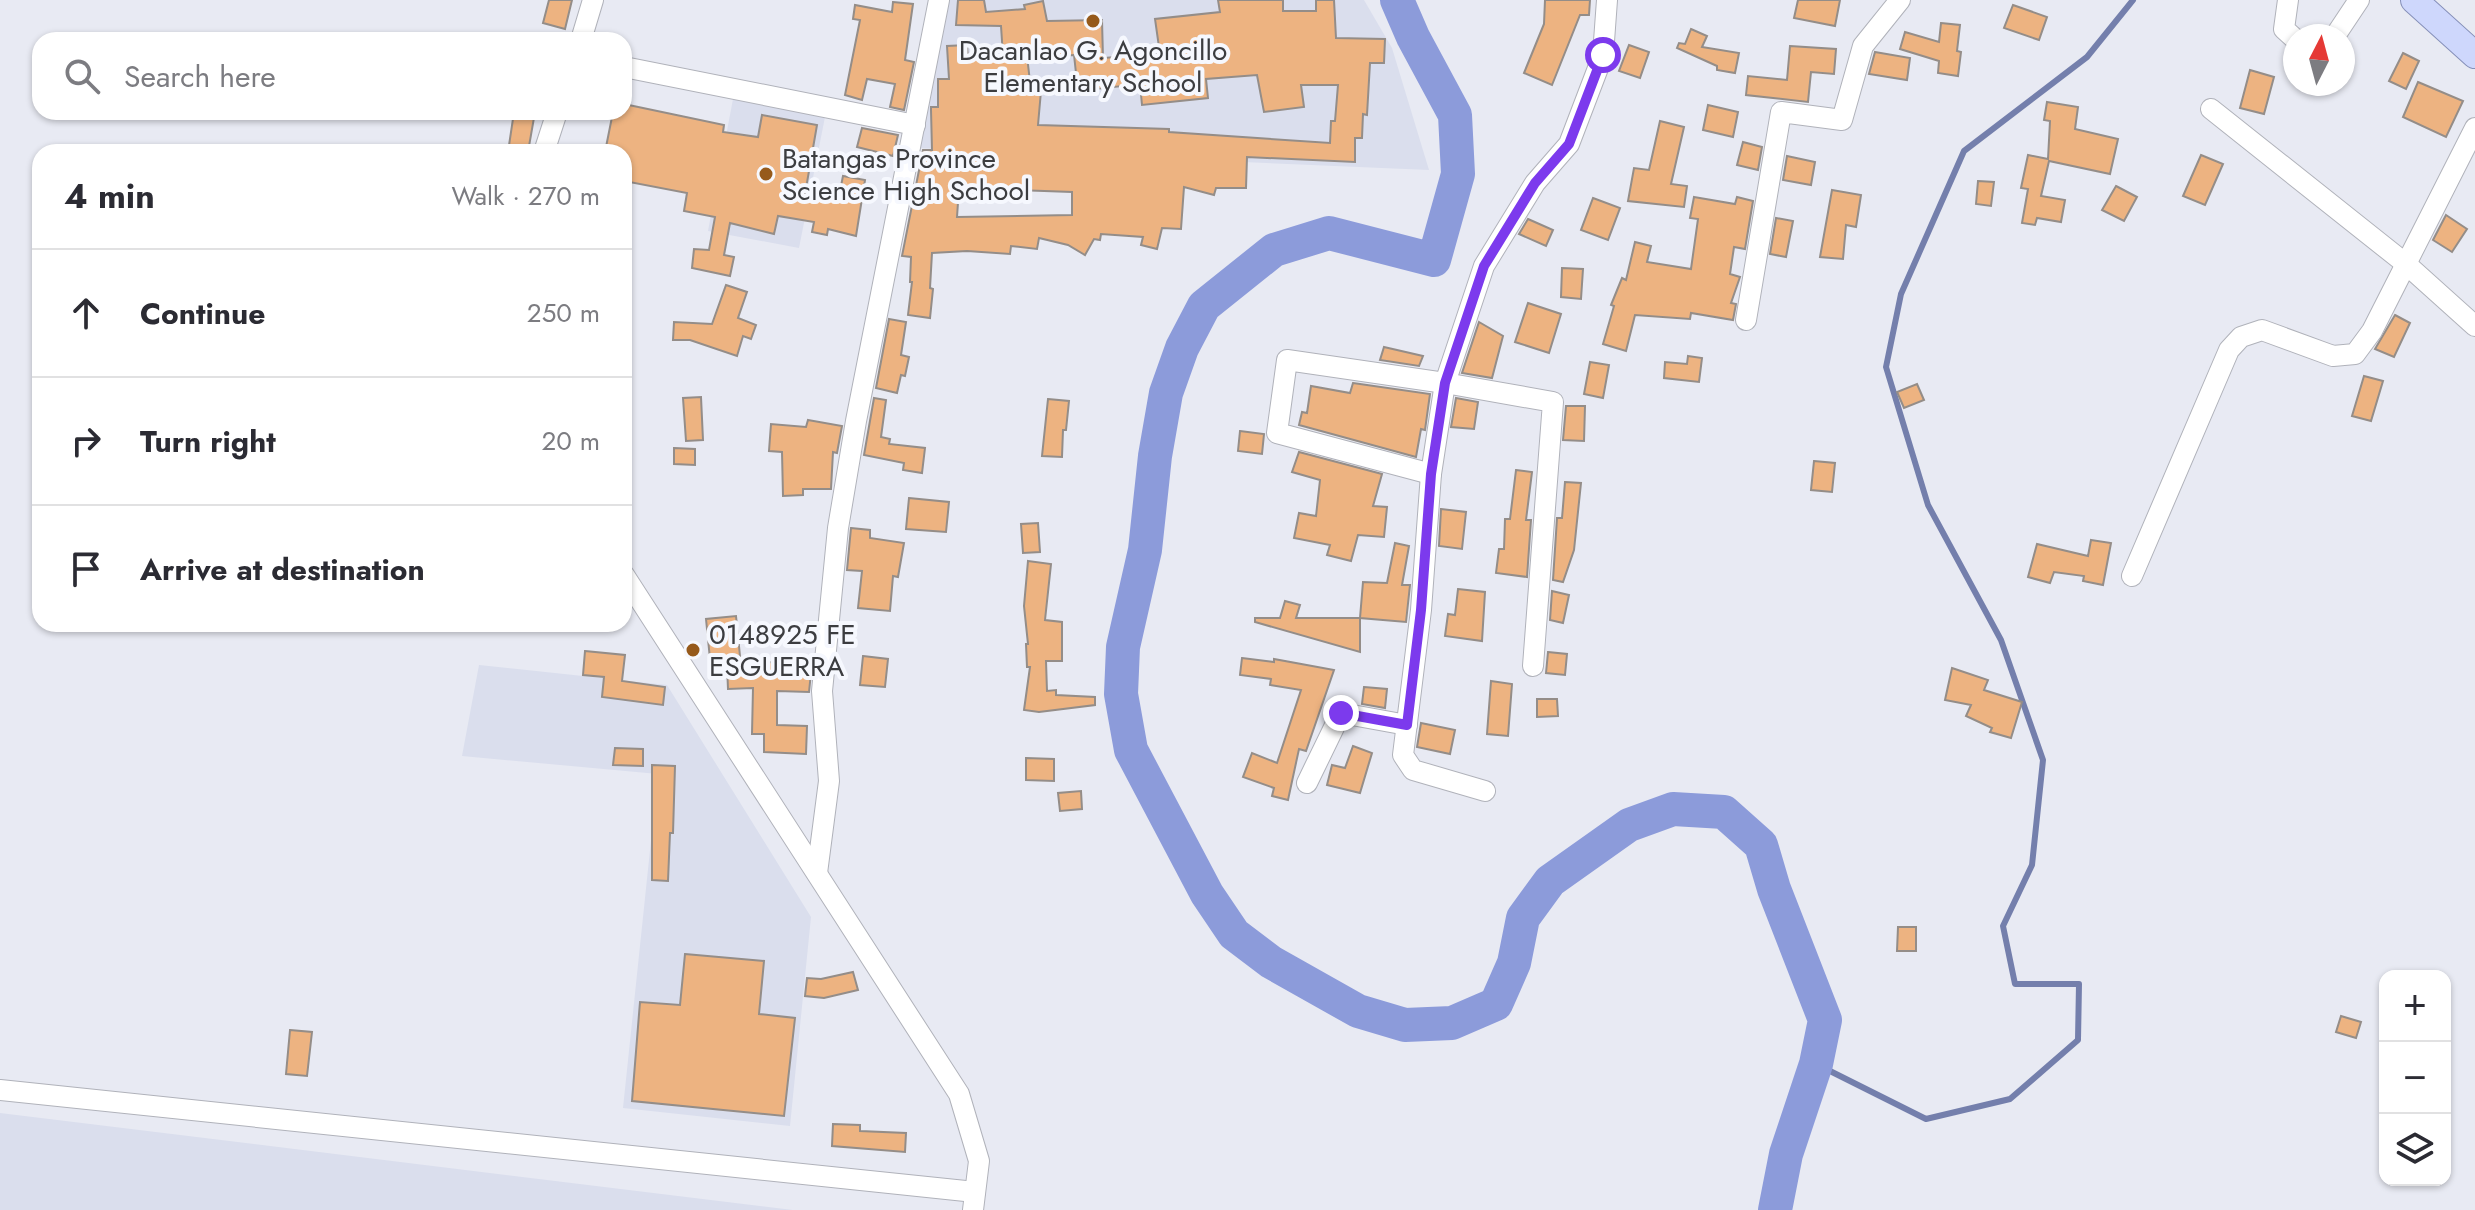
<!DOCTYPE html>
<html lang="en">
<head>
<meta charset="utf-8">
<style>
  body { margin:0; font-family:Jost,sans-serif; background:#f2f2f3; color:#2b2b33 }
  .controls { position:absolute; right:24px; bottom:24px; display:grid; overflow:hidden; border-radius:16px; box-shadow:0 2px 6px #0004 }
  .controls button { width:72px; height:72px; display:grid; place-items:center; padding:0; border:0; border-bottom:2px solid #e1e1e2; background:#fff; color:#2b2b33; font:40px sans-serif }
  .compass { position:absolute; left:2283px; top:24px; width:72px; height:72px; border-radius:50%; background:#fff; box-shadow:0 2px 6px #0004; rotate:6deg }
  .stop { position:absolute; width:24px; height:24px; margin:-18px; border:6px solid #7c3aed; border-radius:50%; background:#fff }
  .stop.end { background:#7c3aed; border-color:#fff; box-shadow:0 2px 8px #0008 }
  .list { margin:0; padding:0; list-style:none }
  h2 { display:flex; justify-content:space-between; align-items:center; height:104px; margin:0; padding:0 32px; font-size:34px }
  h2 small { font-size:26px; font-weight:400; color:#7c7c81 }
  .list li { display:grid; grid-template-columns:52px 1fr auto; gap:24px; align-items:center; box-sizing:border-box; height:128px; padding:0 32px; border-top:2px solid #e1e1e2 }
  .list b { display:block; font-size:30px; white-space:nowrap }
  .list em { font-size:26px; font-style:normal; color:#7c7c81 }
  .icon { flex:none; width:44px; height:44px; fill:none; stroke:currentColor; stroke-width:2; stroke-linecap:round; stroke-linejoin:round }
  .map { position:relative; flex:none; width:2475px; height:1210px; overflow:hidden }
  .search { position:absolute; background:#fff; box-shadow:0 2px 6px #0004; left:32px; top:32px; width:600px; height:88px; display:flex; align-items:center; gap:20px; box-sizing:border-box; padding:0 28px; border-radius:24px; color:#7c7c81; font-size:30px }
  .panel { position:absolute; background:#fff; box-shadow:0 2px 6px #0004; left:32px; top:144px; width:600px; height:488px; border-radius:24px }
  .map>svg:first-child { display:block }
  .built { fill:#dadeed }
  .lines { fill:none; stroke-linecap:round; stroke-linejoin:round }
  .stream { stroke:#747fac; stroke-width:6 }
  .river { stroke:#8c9bda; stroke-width:34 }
  .building { fill:#edb381; stroke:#948d88; stroke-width:2; fill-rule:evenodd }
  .minor-casing { stroke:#b0b2ba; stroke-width:22 }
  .major-casing { stroke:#8690b9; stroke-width:28 }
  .minor { stroke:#fff; stroke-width:20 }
  .major { stroke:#ced7fc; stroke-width:26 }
  .route { stroke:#7c3aed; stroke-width:10 }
  .poi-dot { fill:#965a1b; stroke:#f6f8fe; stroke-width:3 }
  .labels { text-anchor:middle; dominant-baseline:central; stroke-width:8; stroke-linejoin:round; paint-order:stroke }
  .poi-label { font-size:28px; fill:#3c3d40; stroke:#f6f8fe; text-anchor:start }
</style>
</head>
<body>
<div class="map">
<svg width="2475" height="1210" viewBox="0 0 2475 1210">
  <rect width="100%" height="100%" fill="#e8eaf3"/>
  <g class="built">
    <path d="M948,0h416l28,48 37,122 -512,-22z"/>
    <path d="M733,99l92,18 -26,131 -91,-17z"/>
    <path d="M479,665l188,20 144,232 -21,209 -167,-18 35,-334 -196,-18z"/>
    <path d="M0,1113l793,97h-793z"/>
  </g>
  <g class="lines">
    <path class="stream" d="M1816,1064l110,55 84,-20 68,-59 1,-56h-64l-12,-58 29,-61 11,-105 -42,-120 -73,-135 -42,-138 15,-73 63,-143 123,-94 46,-57"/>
    <path class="river" d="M1397,0l16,37 42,78 3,59 -24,86 -105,-27 -55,17 -70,56 -22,42 -16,45 -11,63 -10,94 -22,97 -2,47 10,56 76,144 27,40 37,28 87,49 47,14 47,-2 44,-19 18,-41 9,-45 27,-37 79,-56 44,-16 51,3 37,33 13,44 51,131 -9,44 -30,90 -11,56"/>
  </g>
  <g class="building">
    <path d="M549,0h23l-7,29 -22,-6z"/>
    <path d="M958,0h26l2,12 39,-3 -1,-4 19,-4 4,20 55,-1 1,38 57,-4 -5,-35 65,-7 -2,-12h65v11h33v-11h18l2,38 49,1 -1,24h-14l-3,52 -4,-1 -1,24h-7v24l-108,-5 -1,31h-30l-2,7 -30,-8 -3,42 -19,-1 -5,21 -16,-4 2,-8 -42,-3 -1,6 -6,-1 -9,16 -17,-10 -29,-7 -2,11 -26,-3 -1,8 -43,-3 -35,2 -2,35 3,1 -3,29 -22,-3 4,-33h-2l1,-25 -9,-1 21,-106h9l-1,-40v-3h7v-28h11l-2,-33 20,-1 1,15 35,-4 -2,-30 -45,-1zM1058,50v6l16,-1 4,36 62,-7 2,21 66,-7 -2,-19 51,-4 7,37 40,-5 -3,-22h37l-3,36h-4l-1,22 -161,-11v-3l-131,-4 3,-34 -10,-1 -4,-34zM959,188l113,4v23l-115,2z"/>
    <path d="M1545,0h45l-1,15h-9l-28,70 -28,-12 20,-49z"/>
    <path d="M1798,0h42l-5,26 -41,-8z"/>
    <path d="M893,2l20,2 -8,56 9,2 -10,48 -14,-3 5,-23 -28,-5 -5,21 -17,-5 15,-75 -7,-1 2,-14 37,7z"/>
    <path d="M2013,5l34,12 -8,23 -35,-12z"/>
    <path d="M1941,23l19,2 -3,26 4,1 -3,24 -20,-3 1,-12 -39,-12 5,-17 34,10z"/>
    <path d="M1691,29l16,7 -5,11 37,6 -4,20 -18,-3v-4l-40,-18 2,-5 6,1z"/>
    <path d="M1629,45l20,7 -9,26 -21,-7z"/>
    <path d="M1790,46l46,3 -2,25 -23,-2 -3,30 -62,-7 2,-19 39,4z"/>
    <path d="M1875,52l35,6 -3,22 -38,-6z"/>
    <path d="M2403,53l16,8 -13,28 -17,-8z"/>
    <path d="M2250,70l24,7 -10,37 -24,-6z"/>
    <path d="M2418,82l45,19 -17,36 -43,-20z"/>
    <path d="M2047,102l31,5 -3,22 43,10 -8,35 -61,-13 -8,35 24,4 -4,22 -24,-4 -2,7 -13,-2 6,-34 -7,-1 7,-33 20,4 2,-38 -6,-1z"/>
    <path d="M624,104l100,21 -1,7 35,5 4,-22 55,10 -12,69 34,2 4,-20 22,4 -9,56 -28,-7 -1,6 -15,-3 2,-10 -36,-6 -4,18 -44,-11 -6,32 10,2 -4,19 -38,-8 2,-19 15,1 6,-33 -31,-6 3,-18 -63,-12v-29h-19l8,-40h11z"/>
    <path d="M1708,105l30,7 -5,25 -30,-7z"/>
    <path d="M514,112h21l-7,40h-20z"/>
    <path d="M1660,121l24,6 -13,57 16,2 -3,21 -56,-6 6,-33 15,2z"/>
    <path d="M862,128l36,7 -5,21 -36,-9z"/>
    <path d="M1743,142l19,5 -4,23 -21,-5z"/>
    <path d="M2201,155l22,9 -18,41 -22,-9z"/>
    <path d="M1787,156l28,6 -4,23 -28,-5z"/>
    <path d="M1978,181l16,1 -3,24 -15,-2z"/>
    <path d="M2116,186l21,11 -13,24 -22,-11z"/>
    <path d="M1832,190l29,5 -5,32 -10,-2 -3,34 -23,-2z"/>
    <path d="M1694,197l41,7 2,-7 16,4 -8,48 -11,-2 -4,27 10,3 -9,26 5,1 -3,16 -42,-7 -1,6 -55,-4 -9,36 -23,-7 11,-38 -3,-1 11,-27 4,2 9,-38 16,4 -4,16 44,7 7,-50 -8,-1z"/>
    <path d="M1593,198l27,10 -12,32 -27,-10z"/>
    <path d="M2446,215l21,14 -15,23 -19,-12z"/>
    <path d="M1776,218l17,3 -7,36 -16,-3z"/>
    <path d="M1528,219l25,11 -7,16 -27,-12z"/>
    <path d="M1562,268l21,1 -2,30 -20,-2z"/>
    <path d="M726,285l21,7 -9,26 18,7 -5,14 -8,-3 -6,20 -47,-16h-17l1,-18 38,2z"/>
    <path d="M1528,303l33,11 -12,39 -34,-11z"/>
    <path d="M2395,315l15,8 -16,34 -19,-8z"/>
    <path d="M889,319l17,3 -5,33 8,2 -4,19 -4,-1 -4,18 -21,-5z"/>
    <path d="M1479,322l24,14 -11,42 -30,-5z"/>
    <path d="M1384,347l39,9 -4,10 -39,-6z"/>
    <path d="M1688,356l14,2 -3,24 -35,-4 1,-16 22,2z"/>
    <path d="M1590,362l19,3 -6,33 -19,-4z"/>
    <path d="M2364,376l19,5 -12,40 -19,-5z"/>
    <path d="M1353,383l77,11 -5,36 -4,-1 -5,28 -117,-32 3,-13 5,1 4,-27 39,7z"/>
    <path d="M1917,384l7,16 -20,8 -7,-16z"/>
    <path d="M701,397l2,43 -17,1 -3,-43z"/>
    <path d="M874,398l12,2 -5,37 9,2 -1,5 36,4 -3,25 -19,-3 1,-7 -40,-8z"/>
    <path d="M1456,398l22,4 -4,27 -23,-2z"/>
    <path d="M1048,399l21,2 -3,29h-3l-1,27 -20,-1z"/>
    <path d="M1566,406h19l-1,35 -21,-1z"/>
    <path d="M808,420l34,6 -5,27 -4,-1 -2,37h-28v6l-20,1 -1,-44 -13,-1 2,-27 35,3z"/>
    <path d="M1240,431l24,3 -2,20 -24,-3z"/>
    <path d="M674,448l21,1v16l-21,-1z"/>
    <path d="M1299,452l83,22 -9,32 14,1 -3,30 -26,-2 -7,26 -24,-6 3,-10 -36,-7 5,-25 17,3 4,-36 -28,-8z"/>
    <path d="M1814,461l21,2 -3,29 -21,-2z"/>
    <path d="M1516,470l16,2 -6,48h5l-4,57 -31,-4 3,-24h5l1,-30h5z"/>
    <path d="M1565,482l16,1 -7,67 -11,32 -10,-2 4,-62h5z"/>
    <path d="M909,498l40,4 -3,30 -40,-3z"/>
    <path d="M1441,509l25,3 -4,37 -23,-3z"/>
    <path d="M1038,523l2,29 -17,1 -2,-29z"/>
    <path d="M851,528l19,2v8l34,5 -6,34 -5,-1 -3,35 -32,-3 4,-37 -15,-1z"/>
    <path d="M2091,540l20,3 -8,42 -20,-4 1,-5 -30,-4 -4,11 -22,-6 9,-33 51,12z"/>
    <path d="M1395,543l14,3 -7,39h8l-4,37 -46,-4 3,-36 24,1z"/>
    <path d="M1028,561l23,3 -6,56 17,2v39h-16l1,30 9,-1v5l39,2v8l-56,7 -15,-2 6,-43h-3l-1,-23h2l-4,-38z"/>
    <path d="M1458,589l27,3 -3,49 -37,-5 3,-22 7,1z"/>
    <path d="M1552,591l17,4 -6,28 -13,-3z"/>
    <path d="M1285,601l15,4 -4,13h64v34l-105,-30v-4h25z"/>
    <path d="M736,616l4,40 -30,3 -4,-40z"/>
    <path d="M585,651l40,4 -3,26 43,6 -2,18 -61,-8 2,-20 -21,-2z"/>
    <path d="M1548,652l19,2 -2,21 -19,-2z"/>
    <path d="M863,656l25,3 -3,28 -25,-2z"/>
    <path d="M1242,658l32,4v-3l60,11 -28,81 -7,-2 -11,51 -16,-4 2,-8 -31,-11 9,-24 25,10 24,-73 -31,-5 1,-6 -31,-4z"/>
    <path d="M790,661l22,2 -3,29 -32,-1v34l30,1 -1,28 -42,-2v-18h-12l1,-46 -25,1 -1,-24z"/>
    <path d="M1952,668l36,12 -4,10 38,12 -11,36 -21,-6 2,-4 -26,-12 5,-11 -26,-5z"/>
    <path d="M1491,681l21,3 -4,52 -21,-2z"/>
    <path d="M1364,687l23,2 -2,19 -23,-4z"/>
    <path d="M1537,699h20l1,17 -21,1z"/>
    <path d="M1421,723l34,7 -5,24 -33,-7z"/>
    <path d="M1353,746l19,7 -12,40 -33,-8 5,-20 13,3z"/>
    <path d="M615,748l28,1v17l-30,-1z"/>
    <path d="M1026,758l28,1v22l-28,-1z"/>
    <path d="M652,765l23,1 -2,67h-3l-2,48 -16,-1z"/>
    <path d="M1081,791l1,18 -22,2 -2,-18z"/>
    <path d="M1898,927h18v24h-19z"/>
    <path d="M685,954l79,7 -5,53 36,4 -11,98 -152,-15 8,-99 40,3z"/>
    <path d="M853,972l5,18 -34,8 -19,-2 2,-18 14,1z"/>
    <path d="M2341,1016l20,6 -5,16 -20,-6z"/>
    <path d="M290,1030l22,2 -5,44 -21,-2z"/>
    <path d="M833,1124l27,1v6l46,2 -1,19 -73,-6z"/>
  </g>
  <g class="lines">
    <g class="minor-casing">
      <g id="minor">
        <path d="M2288,0l-4,29 11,10"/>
        <path d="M2335,36l24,-36"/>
        <path d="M581,40l12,-40"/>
        <path d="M624,67l291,58"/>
        <path d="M2211,109l195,155 69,-136"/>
        <path d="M544,152l13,-40"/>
        <path d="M1746,320l35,-208 61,8 21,-74 37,-46"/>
        <path d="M1431,474l-154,-41 10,-73 158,23 108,19 -20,264"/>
        <path d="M624,575l335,519 20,67 -6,49"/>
        <path d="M2132,576l97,-226 12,-13 21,-7 71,26 22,-2 17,-23 34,-67 69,62"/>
        <path d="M1307,783l34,-70 66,12"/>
        <path d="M1485,791l-72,-21 -10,-15 18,-145 10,-136 14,-91 39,-117 51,-83 34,-39 34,-89 4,-55"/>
        <path d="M817,873l12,-92 -7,-90 16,-163 18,-107 83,-421"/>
        <path d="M0,1090l975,102"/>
      </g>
    </g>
    <g class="major-casing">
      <path id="major" d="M2414,0l61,55"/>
    </g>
    <use href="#minor" class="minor"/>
    <use href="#major" class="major"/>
  </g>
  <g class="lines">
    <path class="route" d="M1341,713l66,12 14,-115 10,-136 14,-91 39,-117 51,-83 34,-39 34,-89"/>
  </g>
  <g class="poi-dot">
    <circle cx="1093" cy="21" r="8"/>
    <circle cx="766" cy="174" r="8"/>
    <circle cx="693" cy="650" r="8"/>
  </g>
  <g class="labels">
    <g class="poi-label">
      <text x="1093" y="50" text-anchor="middle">Dacanlao G. Agoncillo<tspan x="1093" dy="32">Elementary School</tspan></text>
      <text x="782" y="158">Batangas Province<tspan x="782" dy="32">Science High School</tspan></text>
      <text x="709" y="634">0148925 FE<tspan x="709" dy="32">ESGUERRA</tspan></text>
    </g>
  </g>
</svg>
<div class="controls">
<button>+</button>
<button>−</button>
<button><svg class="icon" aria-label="layers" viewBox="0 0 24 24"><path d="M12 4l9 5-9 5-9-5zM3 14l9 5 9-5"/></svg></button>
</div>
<svg class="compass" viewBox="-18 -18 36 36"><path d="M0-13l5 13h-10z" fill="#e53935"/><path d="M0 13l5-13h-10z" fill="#7c7c81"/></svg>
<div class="stop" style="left:1603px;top:55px"></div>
<div class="stop end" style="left:1341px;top:713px"></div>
<div class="search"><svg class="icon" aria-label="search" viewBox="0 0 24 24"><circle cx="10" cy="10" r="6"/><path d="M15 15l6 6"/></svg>Search here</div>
<section class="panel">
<h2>4 min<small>Walk · 270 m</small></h2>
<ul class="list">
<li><svg class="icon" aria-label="ahead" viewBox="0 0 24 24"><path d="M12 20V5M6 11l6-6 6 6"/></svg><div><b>Continue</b></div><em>250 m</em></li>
<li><svg class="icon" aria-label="right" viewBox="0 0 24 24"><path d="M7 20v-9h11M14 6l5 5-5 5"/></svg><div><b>Turn right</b></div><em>20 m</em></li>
<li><svg class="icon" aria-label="arrive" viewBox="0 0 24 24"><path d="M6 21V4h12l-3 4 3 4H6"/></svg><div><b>Arrive at destination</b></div></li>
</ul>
</section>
</div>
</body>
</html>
